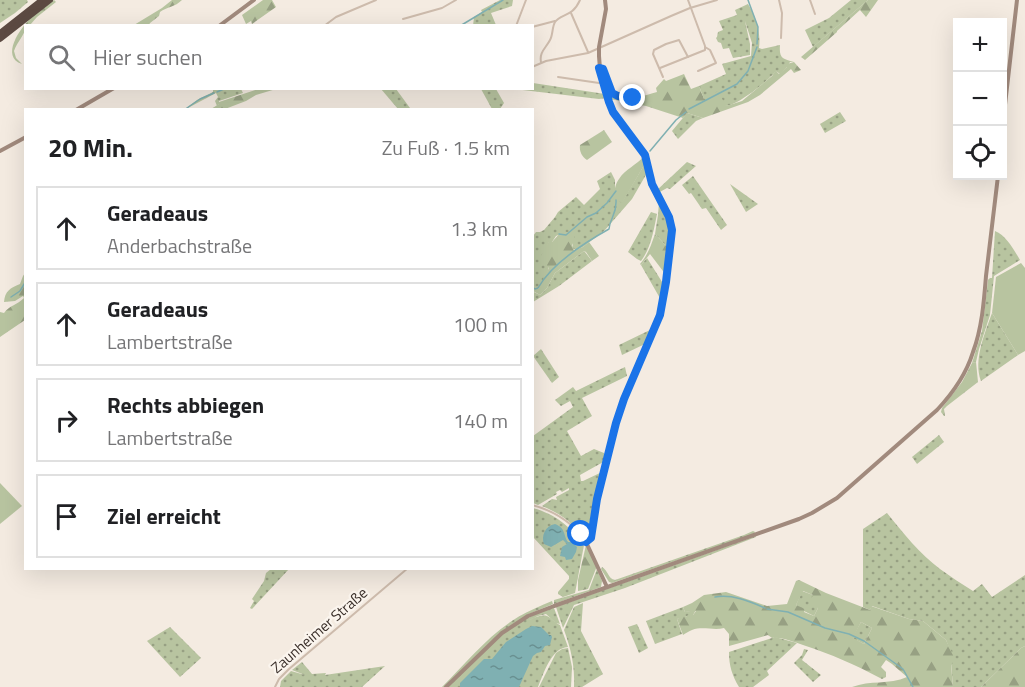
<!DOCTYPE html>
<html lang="de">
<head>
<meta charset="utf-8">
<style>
  body { margin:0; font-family:"Titillium Web",sans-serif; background:#f2f2f2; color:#202124 }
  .controls { position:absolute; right:18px; top:18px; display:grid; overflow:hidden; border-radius:0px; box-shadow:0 6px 24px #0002 }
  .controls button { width:54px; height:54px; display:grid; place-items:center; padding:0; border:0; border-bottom:2px solid #e0e0e0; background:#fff; color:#202124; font:30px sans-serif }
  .stop { position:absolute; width:18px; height:18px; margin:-14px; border:4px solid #1a73e8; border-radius:50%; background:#fff }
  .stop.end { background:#1a73e8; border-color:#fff; box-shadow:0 2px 6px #0008 }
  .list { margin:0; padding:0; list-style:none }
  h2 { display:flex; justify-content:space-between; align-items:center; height:78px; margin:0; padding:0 24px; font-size:26px }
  h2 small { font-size:20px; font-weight:400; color:#757577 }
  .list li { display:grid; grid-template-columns:39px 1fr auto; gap:18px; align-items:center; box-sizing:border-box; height:84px; margin:0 12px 12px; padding:0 12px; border:2px solid #e0e0e0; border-radius:0px }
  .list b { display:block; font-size:22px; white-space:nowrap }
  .list p { margin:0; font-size:20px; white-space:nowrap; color:#757577 }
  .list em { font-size:20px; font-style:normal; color:#757577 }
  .icon { flex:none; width:33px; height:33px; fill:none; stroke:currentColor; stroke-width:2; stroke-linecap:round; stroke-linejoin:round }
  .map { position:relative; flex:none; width:1025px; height:687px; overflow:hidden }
  .search { position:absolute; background:#fff; box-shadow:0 6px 24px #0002; left:24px; top:24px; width:510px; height:66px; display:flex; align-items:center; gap:15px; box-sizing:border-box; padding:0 21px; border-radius:0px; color:#757577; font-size:22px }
  .panel { position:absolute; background:#fff; box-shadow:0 6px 24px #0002; left:24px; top:108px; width:510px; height:462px; border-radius:0px }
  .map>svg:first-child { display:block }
  .green { fill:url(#green-dots) }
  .forest { fill:url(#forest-firs); fill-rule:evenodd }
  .pitch { fill:#b8c4a0 }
  .water { fill:url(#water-ripples) }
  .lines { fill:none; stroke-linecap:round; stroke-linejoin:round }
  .stream { stroke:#7fb0b2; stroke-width:1.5 }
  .minor { stroke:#cdbbac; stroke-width:2 }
  .secondary { stroke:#a18a7d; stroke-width:4 }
  .motorway { stroke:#5c4a42; stroke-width:6 }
  .route { stroke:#1a73e8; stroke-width:8 }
  .labels { text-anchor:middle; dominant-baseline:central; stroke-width:4.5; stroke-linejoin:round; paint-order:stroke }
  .street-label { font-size:15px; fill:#3b302b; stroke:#fbf5ee }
</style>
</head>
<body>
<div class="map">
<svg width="1025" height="687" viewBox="0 0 1025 687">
  <defs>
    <pattern id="green-dots" width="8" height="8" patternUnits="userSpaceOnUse" patternTransform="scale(1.5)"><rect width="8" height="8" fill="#b8c4a0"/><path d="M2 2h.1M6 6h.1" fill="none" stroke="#97a083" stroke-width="1.8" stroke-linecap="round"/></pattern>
    <pattern id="forest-firs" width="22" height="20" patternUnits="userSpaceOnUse" patternTransform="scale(1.5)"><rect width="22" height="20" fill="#b8c4a0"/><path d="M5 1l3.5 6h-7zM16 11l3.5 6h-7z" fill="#97a083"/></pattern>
    <pattern id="water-ripples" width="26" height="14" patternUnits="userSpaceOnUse" patternTransform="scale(1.5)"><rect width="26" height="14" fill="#7fb0b2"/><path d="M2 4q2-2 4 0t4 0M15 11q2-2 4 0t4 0" fill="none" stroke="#699091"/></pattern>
  </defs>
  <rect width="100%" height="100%" fill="#f4ebe1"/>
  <g class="green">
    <path d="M0,0h27l1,2 -13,11 -15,10z"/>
    <path d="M513,0l-1,6 -21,7 5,12 -23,1 1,-9 8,-5 -1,-2 19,-10z"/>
    <path d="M851,0h17l-55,47 -8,-17 24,-12z"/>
    <path d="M748,4c8,13 13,28 11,44l3,1 18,-4c-1,13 2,14 14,17h-4l-3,5 -7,7 -4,-3c-7,9 -38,34 -50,35 -6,0 -16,-5 -22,-7l-5,-13 27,-12 -4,-10 29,-8 1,-13 -7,-22 5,23v11l-17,3 -4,-10 -6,1 -2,-6 -3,-1 -2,-4 1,-1 1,-5 5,-2 -4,-9 18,-6 -2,-5z"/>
    <path d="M533,83l72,11 1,4 -7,1 -85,-10 18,-1z"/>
    <path d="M213,89h28l2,4 -24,8v3l-2,2 -2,-5 3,-4 -2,-4 -30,16 -2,1 13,-10 16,-8z"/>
    <path d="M381,89h15l14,19 -12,1z"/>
    <path d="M481,89h15l8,14 -4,6h-8z"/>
    <path d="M840,112l6,9 -21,12 -5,-9z"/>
    <path d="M687,113l16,5 -7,3 -18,18 -6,-8z"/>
    <path d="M646,162l1,11 -15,26 -27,31 -22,17 -7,3 -4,-2 1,-4 -8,-12 -9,4 -4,6h-3c-6,12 2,20 -1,29 -2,6 -8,12 -10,18l-6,-4 1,-49 3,-4h4l4,-2 11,-13 3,-5 18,-15 8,8 16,-16 -3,-8 14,-9 4,8v11l7,11z"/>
    <path d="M687,162l9,4 -26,23 -3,-1 -9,5 -2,-2z"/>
    <path d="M693,176l34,49 -6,5 -15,-22 -4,1 -11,-16 -2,1 -7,-9z"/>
    <path d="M730,184l28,20 -12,8z"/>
    <path d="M659,202l6,9 6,17 -2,21 -14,-15 3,-19z"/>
    <path d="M651,212l6,2c-3,15 -6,34 -16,47l-4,-2 -9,-7z"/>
    <path d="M995,231c11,4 19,19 25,29l-26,16 -4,39 -11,34 -3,13 -4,1 10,-32 6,-51 2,-2h2z"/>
    <path d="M584,251l1,1 7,9 -33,25 -26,16 -1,-11 8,4 7,-7 8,-15z"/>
    <path d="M647,258l17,27 -5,31 -12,27 -25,12 -3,-10 33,-16 9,-29 -20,-35z"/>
    <path d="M992,313l26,42 -37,26c-8,-21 4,-48 11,-68z"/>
    <path d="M541,349l18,28 -7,6 -19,-27z"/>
    <path d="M625,367l2,9 -45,22 10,18 -25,15 14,25 13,-7 10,4 2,4 -1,4 -25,14 1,6h2l19,-9 -10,47 -2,17 -4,3c-14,-16 -24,-25 -44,-33l10,-7 5,1 -1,-3 13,-7v-2l-7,4 -2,-2 -4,2 1,2 -19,11 -5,-2v-67l40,-29 -3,-6 -9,5 -6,-6 18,-13 3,4z"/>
    <path d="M939,435l5,7 -27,22 -5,-7z"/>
    <path d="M533,508c24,7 36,18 51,37l-9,48 -12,4 -5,-3v-2l11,-13v-3l-36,-39z"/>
    <path d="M887,513c16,20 33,41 53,56 11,8 22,15 33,22l9,-7 10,13 33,-22v71l-4,2 -40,39h-28l-3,-37 -4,-10 -23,-19 -14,-2 -37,-13 -2,4 -7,-3v-78z"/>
    <path d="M753,531l2,1 -1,2 -142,49 -3,-1 -8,-13 1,-2c6,3 6,12 13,13l129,-45z"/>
    <path d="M756,536v1l-131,51 -51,17 -11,23 -7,-21z"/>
    <path d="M271,569h18l-37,40 -2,-1 4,-7 -2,-2 12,-18 2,-8z"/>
    <path d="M597,569l5,12 -1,6 -47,17v-4l35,-10z"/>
    <path d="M802,591l11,4 5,13 -4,8 -10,-5 -8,-6z"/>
    <path d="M552,601l1,3 -24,10 -28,18 -57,55h-2c24,-24 46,-52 76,-70 10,-6 22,-11 34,-16z"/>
    <path d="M583,603l-2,28 22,43 -21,13h-8c1,-21 -3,-38 -10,-57l10,-23z"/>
    <path d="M552,607l2,1 6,16 -4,-1 -10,-9 -8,2 -11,5c5,-2 14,-7 20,-5 5,2 7,7 13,9l8,22c-17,1 -24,26 -30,40h-90c22,-22 43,-47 70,-64 11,-6 22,-11 34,-16z"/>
    <path d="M683,607l2,5 11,-2 -3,5 -16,4 5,15 -27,10 -9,-23z"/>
    <path d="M861,622l11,6 -8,16 -12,-6z"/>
    <path d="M637,624l11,24 -9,5 -11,-26z"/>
    <path d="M170,627l31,31 -21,19 -33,-36z"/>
    <path d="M775,637l22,6 -30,28 2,4 -16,12h-14c-7,-12 -10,-21 -10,-35z"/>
    <path d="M568,648l4,19 -1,20h-32l17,-34 6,-4z"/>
    <path d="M804,649l4,1 -6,10 19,15 -8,7 -19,-19 8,-8z"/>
    <path d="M302,662l10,12 14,-1 -1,2 60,-9 -23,21h-82l1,-6 10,-10 14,4 -13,-5z"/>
  </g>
  <g class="forest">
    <path d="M54,0l2,2 -19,15 -7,8 -4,1c-1,9 -9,16 -12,25l2,7 6,6c-22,-7 -2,-36 9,-46 7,-7 16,-12 23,-18z"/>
    <path d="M172,0h10c-7,7 -15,7 -22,12l-1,4 -9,7 -1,2h-15l28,-17z"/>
    <path d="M263,0h9l4,7 -24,17 -1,-3 -5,3 -4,-9z"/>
    <path d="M868,0h10l-12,17 -6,-7 -23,21v1l-32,28 -4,-3z"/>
    <path d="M794,62l7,8 -7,3 -3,-4 -31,26 -12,7 -45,16 -16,-5 -4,5 -37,-12 -36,-7 -2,-5c22,6 26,5 49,-2l-1,-4 8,-9 2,2 18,-7 7,15 8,-3 5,13 14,-8 8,15 16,-5 30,-25 4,-6 1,2 2,2 8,-7v-3z"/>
    <path d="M258,89h18l-20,6 -10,6 -21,8h-14l8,-5v-2z"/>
    <path d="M604,130l8,12 -25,18c-5,-3 -8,-9 -7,-15z"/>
    <path d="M561,232h14l-1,8 -2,6 2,4 9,-3 6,-5 10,14 -7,5 -6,-9 -2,-1 -29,22 -8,15 -7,7 -7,-4v-6l5,4 11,-21 -9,-10 9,-17 3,1z"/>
    <path d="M655,234l14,15 -3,26 -16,-21 -9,11 -1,-1c8,-9 11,-19 15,-30z"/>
    <path d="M25,273v47l-25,17v-25l4,1c6,-8 13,-8 20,-15l-1,-2 -8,5 -11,1c1,-11 6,-14 16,-18l3,-8z"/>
    <path d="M976,362l2,20 -31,24 -3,3 1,7h-1l-3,-4 1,-4 20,-26 10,-19z"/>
    <path d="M586,545l11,21 -9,23 -10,2v-11z"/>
    <path d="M799,580l27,13 44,17 1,-4 38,13 14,2 23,19 9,19 -4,6 2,22h-101c18,-7 37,-2 55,-10l-15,-13 -6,-4 -5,7 5,5v5l-4,2c-26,-14 -51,-25 -79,-34 -10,-3 -21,-8 -31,-7l-4,-3 -39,11v-12l-5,-6c-10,3 -21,-2 -32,2 -3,1 -6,3 -9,5l-6,-16 7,-3 2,1 4,-4 3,2 3,-4 -11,1 -2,-5 9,-4 12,-8 22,-3 41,14 20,-2 9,-23zM803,591l10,4 -4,9 9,4 -4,8 -10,-4 1,-3 -9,-4zM861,622l11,6 -8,16 -11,-6z"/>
    <path d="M1025,646v41h-44l40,-39z"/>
  </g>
  <g class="pitch">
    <path d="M644,156l2,6 -24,41 -10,-6c3,-6 3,-13 7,-18 6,-10 18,-14 25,-23z"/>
    <path d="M1021,263l4,5v83l-7,4 -26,-42 4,-36z"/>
    <path d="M0,483l22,23 -22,18z"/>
  </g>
  <g class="water">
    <path d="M555,524c11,4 8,11 13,18h4l5,5 -1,5 -4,7 -6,1 -1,-3 -5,-1 2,-9 5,-3 -4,-4 -12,7 -7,-3c-3,-8 1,-18 11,-20z"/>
    <path d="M532,626l9,1 8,8h2l1,2 -2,8 -5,1 -4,6 -4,1 -4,3 -14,31h-59v-4l24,-24h8l14,-17 20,-13z"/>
  </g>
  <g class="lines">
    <g class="stream">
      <path d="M748,0l10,27 -1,17"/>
      <path d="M460,26l43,-26"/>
      <path d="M217,92l9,-4"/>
      <path d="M689,109l48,-25 11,-13 9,-24"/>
      <path d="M184,110l16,-11 14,-6"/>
      <path d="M650,151l26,-31 10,-8"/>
      <path d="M559,234l7,1 21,-18 9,-4 11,-10 9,-12"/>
      <path d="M532,287l3,2 3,-1c14,-25 46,-45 71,-59 1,-12 8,-14 7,-29"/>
      <path d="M11,297l9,-6 6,-10"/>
      <path d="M715,597c17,-3 34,4 50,11"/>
      <path d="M767,609l21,3 37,16 24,6 15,7 39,28 10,18"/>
    </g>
    <g class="minor">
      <path d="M779,0l3,13 -1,25"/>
      <path d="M810,0l5,14"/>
      <path d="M571,13l17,39"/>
      <path d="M403,19l39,-11 14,-8"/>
      <path d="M324,26l12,-9 40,-17"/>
      <path d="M516,26l10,-26"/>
      <path d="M532,27l23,-6"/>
      <path d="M541,62c-2,-10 5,-14 9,-22 3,-5 2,-13 5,-18 6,-9 17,-4 25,-22"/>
      <path d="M532,67l14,-6 42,-8 83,-37 19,-8 27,-8"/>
      <path d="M599,68l4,1 9,24 6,3 15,2"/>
      <path d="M660,68l45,-18v-4l-17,-46"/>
      <path d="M698,71l18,-8 -6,-13 -5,-3"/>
      <path d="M558,77l41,6 4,-1"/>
      <path d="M663,77l-10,-23 1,-4 12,-6 13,-4 9,17"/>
      <path d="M532,505c23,6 40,17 54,36"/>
      <path d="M275,687l4,-8 10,-10 119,-101"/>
    </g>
    <g class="secondary">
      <path d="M605,0l1,9 -7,38v9l1,13 9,33 6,14 30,39 7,29 17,33 3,13 -10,77 -2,8 -36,85 -8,23 -18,76 -7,39 -5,4 21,45"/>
      <path d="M219,26l35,-26"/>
      <path d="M76,110l38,-22"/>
      <path d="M1002,131l15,-131"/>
      <path d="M0,151l26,-14"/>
      <path d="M446,687l56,-54 26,-17 26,-10 245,-87 13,-6 25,-15 100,-88c16,-17 29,-35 36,-58 9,-24 11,-51 13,-76 4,-34 8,-67 12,-100"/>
    </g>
    <g class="motorway">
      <path d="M0,33l42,-33"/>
      <path d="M0,39l50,-39"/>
    </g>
  </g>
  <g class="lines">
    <path class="route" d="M581,534l5,8 5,-4 6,-39 19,-76 8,-24 36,-84 6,-33 6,-52 -3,-13 -17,-33 -7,-29 -32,-43 -4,-10 -10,-34 4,1 9,24 6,3 15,2"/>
  </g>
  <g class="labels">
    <g class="street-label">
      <text transform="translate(319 630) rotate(-41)">Zaunheimer Straße</text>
    </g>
  </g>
</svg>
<div class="controls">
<button>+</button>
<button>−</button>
<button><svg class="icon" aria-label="locate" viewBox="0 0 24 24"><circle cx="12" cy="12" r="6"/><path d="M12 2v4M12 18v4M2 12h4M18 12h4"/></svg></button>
</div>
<div class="stop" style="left:581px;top:534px"></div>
<div class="stop end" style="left:633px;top:98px"></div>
<div class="search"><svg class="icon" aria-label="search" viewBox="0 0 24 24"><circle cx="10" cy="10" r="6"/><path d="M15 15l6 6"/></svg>Hier suchen</div>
<section class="panel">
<h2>20 Min.<small>Zu Fuß · 1.5 km</small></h2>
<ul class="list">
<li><svg class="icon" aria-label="ahead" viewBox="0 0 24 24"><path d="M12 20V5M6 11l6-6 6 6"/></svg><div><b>Geradeaus</b><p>Anderbachstraße</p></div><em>1.3 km</em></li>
<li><svg class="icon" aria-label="ahead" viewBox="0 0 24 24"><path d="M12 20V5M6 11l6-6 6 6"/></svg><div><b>Geradeaus</b><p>Lambertstraße</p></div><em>100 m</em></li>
<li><svg class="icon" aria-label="right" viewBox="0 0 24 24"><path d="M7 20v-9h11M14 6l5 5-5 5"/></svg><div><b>Rechts abbiegen</b><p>Lambertstraße</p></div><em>140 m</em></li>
<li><svg class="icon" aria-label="arrive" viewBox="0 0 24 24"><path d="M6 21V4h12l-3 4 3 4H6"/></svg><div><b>Ziel erreicht</b></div></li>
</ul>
</section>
</div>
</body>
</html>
